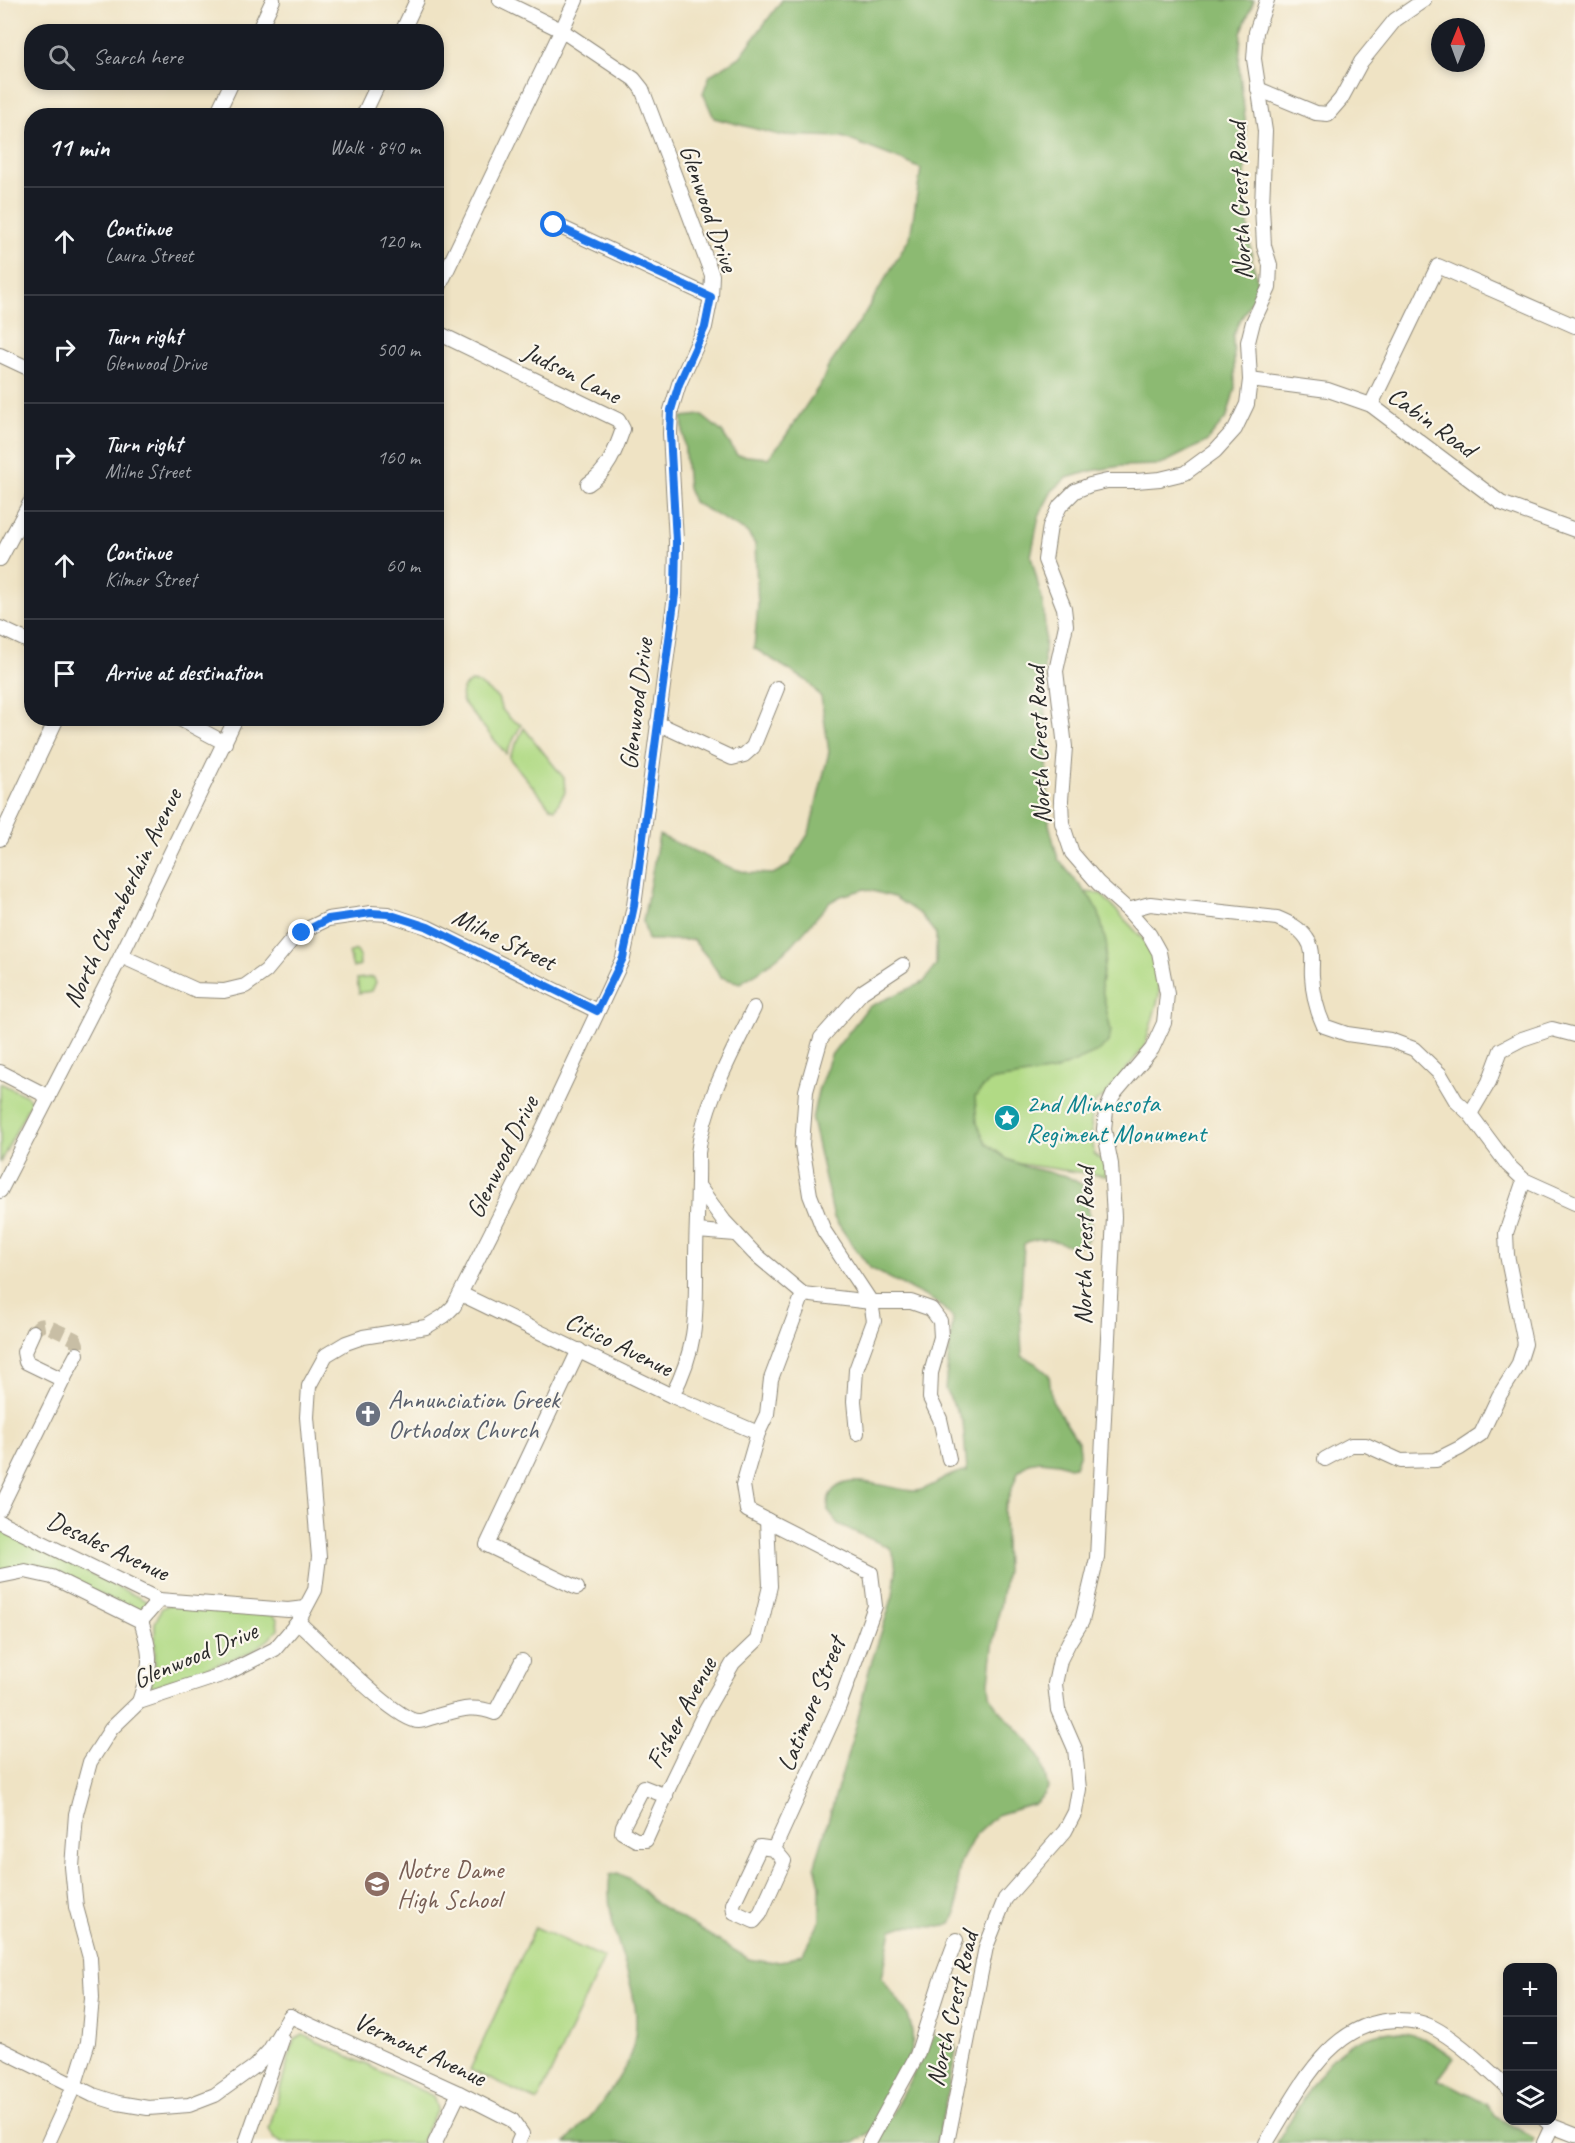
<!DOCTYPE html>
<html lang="en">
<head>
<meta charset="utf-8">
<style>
  body { margin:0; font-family:Caveat,sans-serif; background:#20242c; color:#f1f3f6 }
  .controls { position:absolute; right:18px; bottom:18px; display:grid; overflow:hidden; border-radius:12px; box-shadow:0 3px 9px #0003 }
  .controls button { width:54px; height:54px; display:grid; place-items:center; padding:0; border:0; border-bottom:2px solid #363941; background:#171b24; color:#f1f3f6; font:30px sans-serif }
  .compass { position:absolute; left:1431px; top:18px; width:54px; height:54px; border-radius:50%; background:#171b24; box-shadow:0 3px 9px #0003; rotate:1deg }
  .stop { position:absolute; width:18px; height:18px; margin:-14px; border:4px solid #1a73e8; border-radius:50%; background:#fff }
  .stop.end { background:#1a73e8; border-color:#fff; box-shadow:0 2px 6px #0008 }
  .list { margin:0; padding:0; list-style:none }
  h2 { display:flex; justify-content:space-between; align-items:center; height:78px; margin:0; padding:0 24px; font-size:26px }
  h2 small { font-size:20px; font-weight:400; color:#9ea1a6 }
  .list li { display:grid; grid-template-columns:39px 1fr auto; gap:18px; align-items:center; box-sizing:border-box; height:108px; padding:0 24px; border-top:2px solid #363941 }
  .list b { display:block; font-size:22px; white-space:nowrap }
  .list p { margin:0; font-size:20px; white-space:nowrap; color:#9ea1a6 }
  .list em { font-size:20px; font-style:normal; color:#9ea1a6 }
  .icon { flex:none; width:33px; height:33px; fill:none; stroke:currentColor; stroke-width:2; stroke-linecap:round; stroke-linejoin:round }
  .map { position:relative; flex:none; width:1575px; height:2143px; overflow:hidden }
  .search { position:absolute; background:#171b24; box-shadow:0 3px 9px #0003; left:24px; top:24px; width:420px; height:66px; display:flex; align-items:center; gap:15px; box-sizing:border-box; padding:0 21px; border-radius:24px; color:#9ea1a6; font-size:22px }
  .panel { position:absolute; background:#171b24; box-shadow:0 3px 9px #0003; left:24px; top:108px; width:420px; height:618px; border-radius:24px }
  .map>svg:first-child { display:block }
  .green { fill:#b1da85; stroke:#6e8258; stroke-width:1.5 }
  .forest { fill:#8cba72; stroke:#5c724e; stroke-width:1.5 }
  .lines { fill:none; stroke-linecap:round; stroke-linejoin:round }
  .minor-tunnel { stroke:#c8bea5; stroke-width:14; stroke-dasharray:14 7; stroke-linecap:butt }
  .minor-casing { stroke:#8d8778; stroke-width:16 }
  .minor { stroke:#fff; stroke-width:14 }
  .route { stroke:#1a73e8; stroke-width:8 }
  .labels { text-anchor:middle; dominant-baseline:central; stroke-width:4.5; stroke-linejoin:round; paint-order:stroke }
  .street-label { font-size:26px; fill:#2b2b2b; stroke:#fbf7ec }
  .culture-label { font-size:26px; fill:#0d838f; stroke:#fbf7ec; text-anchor:start }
  .worship-label { font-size:26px; fill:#5b616d; stroke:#fbf7ec; text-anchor:start }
  .education-label { font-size:26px; fill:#785e54; stroke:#fbf7ec; text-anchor:start }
</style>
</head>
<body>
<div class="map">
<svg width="1575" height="2143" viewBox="0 0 1575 2143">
  <rect width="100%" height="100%" fill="#fbf7ec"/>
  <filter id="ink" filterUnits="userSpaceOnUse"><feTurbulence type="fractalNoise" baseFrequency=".0167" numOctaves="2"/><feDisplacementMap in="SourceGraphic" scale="12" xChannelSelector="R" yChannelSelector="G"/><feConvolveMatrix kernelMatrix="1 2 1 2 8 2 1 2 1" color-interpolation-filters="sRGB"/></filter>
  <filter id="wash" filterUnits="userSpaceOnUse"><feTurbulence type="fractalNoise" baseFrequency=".008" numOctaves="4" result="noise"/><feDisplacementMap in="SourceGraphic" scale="24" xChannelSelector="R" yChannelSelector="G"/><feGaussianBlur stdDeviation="1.35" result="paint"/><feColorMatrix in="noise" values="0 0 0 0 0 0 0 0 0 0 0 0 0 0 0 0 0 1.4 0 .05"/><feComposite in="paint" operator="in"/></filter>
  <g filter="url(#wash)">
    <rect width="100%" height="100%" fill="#efe3c4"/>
    <g class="green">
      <path d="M472,682l6,1 20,15 3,10 8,10 12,7 -15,29 -43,-52c-4,-9 0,-17 9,-20z"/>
      <path d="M524,728l40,50 1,14 -10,17 -5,-2 -41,-49z"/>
      <path d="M939,872l162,22 42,45 11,20 5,16v21l-14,50 -41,51 -9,5 -4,19 3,33 10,8 2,14 -172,-24z"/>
      <path d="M356,950l3,4 1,11 -7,3 -4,-15z"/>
      <path d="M373,977l3,5 -4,9 -13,2 -2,-14z"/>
      <path d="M0,1083l27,13 4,5 -31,62z"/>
      <path d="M0,1532h7l143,71 -7,9h-4l-95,-43 -44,3z"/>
      <path d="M168,1605l103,9 6,5 1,10 -10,11 -19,13 -96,34 -2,-2 4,-20v-42l7,-15z"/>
      <path d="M535,1927l69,31 -66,143 -68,-31z"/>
      <path d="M303,2035l130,61 4,13 -17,34h-138l-8,-4 -5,-10 25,-89z"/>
    </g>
    <g class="forest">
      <path d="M782,0h472l-13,33 -2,32 7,62 -1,66 7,68 5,18v13l-19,32 -5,12 2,52 -8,29 -21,25 -46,23 -39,1 -30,5 -24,7 -15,13 -13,25 -8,40 12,48 2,23 -1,30 5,167 9,35 33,40 8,14 8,34 -6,38 10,46 -3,11 -8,9 -46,20 -65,10 -14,16 2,26 9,20 21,16 19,8 40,9 17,9c2,11 10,37 7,47 -6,24 -24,11 -39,8 -8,-2 -20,-1 -27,4l-4,69 2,43 13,7 14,12 3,26 27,42 1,9 -5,14 -6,1 -11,-4 -18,-2 -12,2 -10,9 -14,38 2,61 -13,76 -4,35 1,13 6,11 34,37 12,18 6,27 -4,7 -10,9 -37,11 -22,20 -14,26 -3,15 -1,38 -6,9 -10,4 -36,-1 -13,4 -10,48c9,16 26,29 29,48 1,5 2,13 1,18 -2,16 -26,69 -35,82 -5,7 -16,11 -22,17h-289c8,-10 17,-18 25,-27 12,-14 25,-33 34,-49 35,-67 -25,-125 -15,-192l8,-2 14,7 25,24 92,55 18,3 20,-2 16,-7 17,-33v-35l-5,-20 41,-139 13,-56 24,-74 3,-25 -2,-15 -4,-8 -52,-24 -10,-13c0,-4 0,-10 1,-14 14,-31 64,-5 87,-6 15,-1 32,-19 51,-20l-4,-49 -18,-33 8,-71 -15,-15 -68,-35 -16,-21 -20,-29 -22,-98 6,-29 13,-36 37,-48 56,-25 12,-17v-31l-15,-19 -27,-18 -29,-8 -24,7 -11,6 -39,44 -31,25 -20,12 -19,-6 -12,-18 -16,-19h-45l-5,-19 16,-86 72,33 18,5 24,1 15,-8 21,-33 20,-81 -8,-55 -14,-16 -53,-33 4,-43 -3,-61 -8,-12 -54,-30 -5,-14 -6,-71 19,-2 21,17 15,23 31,3 15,-18 39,-58 5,-13 35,-51 48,-81 11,-68 -17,-8 -62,-24 -63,-2 -65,-17 -11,-25 7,-18 30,-18z"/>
      <path d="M1389,2031c32,3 39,8 65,27l-17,23 13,3 36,19 9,13 39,22 -2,5h-255c17,-28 41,-77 68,-95 13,-9 28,-13 44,-17z"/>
      <path d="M935,2034l19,7 2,10 -19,92h-61z"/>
    </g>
  </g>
  <g filter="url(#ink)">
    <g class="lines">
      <path class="minor-tunnel" d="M33,1332l6,-6 6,-1 30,14 2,5v10"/>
      <g class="minor-casing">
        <g id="minor">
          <path d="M258,32l15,-32"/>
          <path d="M402,32l15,-32"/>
          <path d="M1258,89l58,24 12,1 13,-15 20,-37 34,-42 29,-20"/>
          <path d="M216,116l16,-34"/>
          <path d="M363,116l16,-34"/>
          <path d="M554,224l157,73"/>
          <path d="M436,293l140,-293"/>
          <path d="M436,332l182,88 5,9c-8,23 -15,42 -35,55"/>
          <path d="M0,355l32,15"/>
          <path d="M1250,380l78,10 43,15 130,98 74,27"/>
          <path d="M1371,405l67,-139 137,60"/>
          <path d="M0,559l32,-60"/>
          <path d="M0,628l32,15"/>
          <path d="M178,718l47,25"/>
          <path d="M657,723l75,35 12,-3 9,-8 24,-59"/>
          <path d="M0,839l57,-121"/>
          <path d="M1128,910l22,-6 127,14c12,5 23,10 30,21 8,11 4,25 5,37 1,18 4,33 12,50l23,8 43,6 24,9 26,25 16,27 14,13 38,51 16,15 51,23"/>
          <path d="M121,956l75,34 28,1 21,-5 21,-15 25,-30 18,-13 19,-9 43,-6 17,1 39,13 170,84"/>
          <path d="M0,1072l49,25"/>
          <path d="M1470,1114l19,-32 12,-32 21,-11 30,-10 23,6"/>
          <path d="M699,1187l25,34 30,32 49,41 68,8h40l20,7 9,12 1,16 -10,36 -1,25 10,21 9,40"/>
          <path d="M0,1191l121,-235 115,-238"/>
          <path d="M697,1231l39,3"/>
          <path d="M461,1294l211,102 86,37"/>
          <path d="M33,1332l-9,20 2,10 37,18 14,-26"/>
          <path d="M672,1396c26,-50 24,-81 24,-135 0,-36 3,-72 2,-108 6,-51 34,-99 56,-145"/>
          <path d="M857,1433l-3,-32 2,-31 18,-49 -3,-19 -47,-71 -14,-36 -8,-50 4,-54 15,-53 41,-46 41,-27"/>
          <path d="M1325,1459l26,-14h15l35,16 35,-1 24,-12 21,-14 18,-38 19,-30 7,-22 -18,-89 -1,-22 18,-53"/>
          <path d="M0,1509l63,-129"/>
          <path d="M0,1522l159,78 129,10 17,-2"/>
          <path d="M0,1576l25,-5 27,6 89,44"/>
          <path d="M577,1588l-90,-43 92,-195"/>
          <path d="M141,1621l18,-21"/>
          <path d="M298,1622c21,18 98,100 121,99 5,0 12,-4 18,-5 22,-6 35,-12 58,-3l27,-52"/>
          <path d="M139,1702c12,-36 14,-44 2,-81"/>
          <path d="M666,1796l-23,-9 -20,39 -1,6 14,8h10l18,-40 3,-9 38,-79 28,-49 24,-23 13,-54 -3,-66"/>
          <path d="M774,1849l10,12 -24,53 -6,7 -20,-9 -1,-8 27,-57 14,2 65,-143 36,-100 -4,-33 -124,-63 -4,-25 15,-52 9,-19 4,-35 32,-85"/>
          <path d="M290,2016l169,77 53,27 10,14 -4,9"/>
          <path d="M0,2049l93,46 25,8 30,5 41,-3 26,-10 39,-28 15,-16 21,-35"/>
          <path d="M1545,2120l7,6 23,9"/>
          <path d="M48,2143l27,-59 13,-42 4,-44 -2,-40 -14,-51 -4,-40 4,-53 14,-52 21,-33 28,-27 88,-29 48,-24 23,-27 17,-32 4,-33 -12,-140 2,-31 17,-31 20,-12 17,-6 63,-10 18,-11 10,-10 78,-154 91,-194 11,-52 41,-311 1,-54 -6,-108 1,-23 8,-26 26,-57 6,-30 1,-22 -70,-186 -8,-10 -73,-49 -61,-30"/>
          <path d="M246,2143l36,-103"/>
          <path d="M435,2143l24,-50"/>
          <path d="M869,2143l48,-88 24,-75 15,-40"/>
          <path d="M947,2143l39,-196 19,-48 60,-68 10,-19 4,-23 -4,-40 -17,-39 -3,-26 5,-24 9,-18 13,-21 15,-63 17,-341 -3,-53 -7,-35 2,-18 7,-16 39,-46 12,-26 3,-29 -8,-42 -10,-18 -21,-24 -30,-27 -26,-30 -10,-30 -1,-23 4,-53 -9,-76 10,-46 -2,-17 -19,-48 5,-34 10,-20 15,-15 15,-6 17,-4h29l24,-2 25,-6 30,-22 20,-22 12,-25 3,-24 -2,-38 5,-20 16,-34 1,-23 -6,-19 -2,-40 3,-75 -11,-72 2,-27 11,-32"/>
          <path d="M1266,2143c32,-50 62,-122 131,-123 12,0 24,1 35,7 29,15 52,40 76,61"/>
          <path d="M1544,2143l8,-17"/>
        </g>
      </g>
      <use href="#minor" class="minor"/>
    </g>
  </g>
  <g class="lines" filter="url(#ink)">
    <path class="route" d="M302,933l26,-14 43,-6 17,1 40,13 169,84 26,-53 11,-52 41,-312 1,-53 -6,-108 1,-23 8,-26 26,-57 6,-30 -157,-72"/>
  </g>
  <defs>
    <g id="sight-disc" transform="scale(1.35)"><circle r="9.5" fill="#0f9aa8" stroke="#fbf7ec"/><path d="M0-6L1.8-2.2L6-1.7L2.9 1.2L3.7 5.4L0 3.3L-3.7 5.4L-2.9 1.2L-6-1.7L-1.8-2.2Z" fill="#fff"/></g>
    <g id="church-disc" transform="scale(1.35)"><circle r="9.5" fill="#6b7280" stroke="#fbf7ec"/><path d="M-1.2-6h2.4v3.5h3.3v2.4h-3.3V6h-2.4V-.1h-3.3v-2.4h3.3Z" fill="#fff"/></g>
    <g id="school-disc" transform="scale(1.35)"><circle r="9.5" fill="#8d6e63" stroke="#fbf7ec"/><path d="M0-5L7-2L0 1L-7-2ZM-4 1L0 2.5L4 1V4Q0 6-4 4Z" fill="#fff"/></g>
  </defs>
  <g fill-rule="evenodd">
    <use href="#sight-disc" x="1007" y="1118"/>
    <use href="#church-disc" x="368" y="1414"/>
    <use href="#school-disc" x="377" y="1884"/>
  </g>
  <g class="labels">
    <g class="street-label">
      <text transform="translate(1240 201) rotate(-92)">North Crest Road</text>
      <text transform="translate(709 208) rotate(71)">Glenwood Drive</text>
      <text transform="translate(572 373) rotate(27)">Judson Lane</text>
      <text transform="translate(1432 422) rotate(36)">Cabin Road</text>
      <text transform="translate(636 704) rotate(-83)">Glenwood Drive</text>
      <text transform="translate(1039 745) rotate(-92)">North Crest Road</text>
      <text transform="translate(122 898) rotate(-64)">North Chamberlain Avenue</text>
      <text transform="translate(504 939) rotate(26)">Milne Street</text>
      <text transform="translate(502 1157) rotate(-64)">Glenwood Drive</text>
      <text transform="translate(1084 1246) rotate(-89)">North Crest Road</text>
      <text transform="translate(619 1344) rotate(26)">Citico Avenue</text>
      <text transform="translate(108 1546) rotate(25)">Desales Avenue</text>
      <text transform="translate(195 1655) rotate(-23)">Glenwood Drive</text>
      <text transform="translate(811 1704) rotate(-68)">Latimore Street</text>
      <text transform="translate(681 1713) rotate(-62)">Fisher Avenue</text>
      <text transform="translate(952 2009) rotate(-77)">North Crest Road</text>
      <text transform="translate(420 2049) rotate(25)">Vermont Avenue</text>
    </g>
    <g class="culture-label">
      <text x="1026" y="1103">2nd Minnesota<tspan x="1026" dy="30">Regiment Monument</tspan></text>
    </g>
    <g class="worship-label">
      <text x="388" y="1399">Annunciation Greek<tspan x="388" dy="30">Orthodox Church</tspan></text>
    </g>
    <g class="education-label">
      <text x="397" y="1869">Notre Dame<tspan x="397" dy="30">High School</tspan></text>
    </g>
  </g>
</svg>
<div class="controls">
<button>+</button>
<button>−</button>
<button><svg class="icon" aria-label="layers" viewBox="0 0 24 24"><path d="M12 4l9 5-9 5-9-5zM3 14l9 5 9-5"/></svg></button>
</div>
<svg class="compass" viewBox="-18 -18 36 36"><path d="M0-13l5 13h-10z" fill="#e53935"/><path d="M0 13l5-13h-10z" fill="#9ea1a6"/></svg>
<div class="stop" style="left:554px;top:225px"></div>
<div class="stop end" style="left:302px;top:933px"></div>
<div class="search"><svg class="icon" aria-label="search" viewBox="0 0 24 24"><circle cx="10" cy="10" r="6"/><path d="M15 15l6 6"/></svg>Search here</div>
<section class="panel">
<h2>11 min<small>Walk · 840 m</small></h2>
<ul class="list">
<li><svg class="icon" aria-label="ahead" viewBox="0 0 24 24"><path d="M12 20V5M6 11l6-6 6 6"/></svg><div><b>Continue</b><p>Laura Street</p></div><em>120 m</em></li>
<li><svg class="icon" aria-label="right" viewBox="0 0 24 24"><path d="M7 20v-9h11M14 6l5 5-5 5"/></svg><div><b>Turn right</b><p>Glenwood Drive</p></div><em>500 m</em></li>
<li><svg class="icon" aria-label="right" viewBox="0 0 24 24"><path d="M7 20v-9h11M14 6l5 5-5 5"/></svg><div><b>Turn right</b><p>Milne Street</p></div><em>160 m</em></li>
<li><svg class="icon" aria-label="ahead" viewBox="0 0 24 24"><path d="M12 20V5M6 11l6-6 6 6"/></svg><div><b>Continue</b><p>Kilmer Street</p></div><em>60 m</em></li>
<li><svg class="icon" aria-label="arrive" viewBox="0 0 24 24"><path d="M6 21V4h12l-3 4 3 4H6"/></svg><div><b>Arrive at destination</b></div></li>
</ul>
</section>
</div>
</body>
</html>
